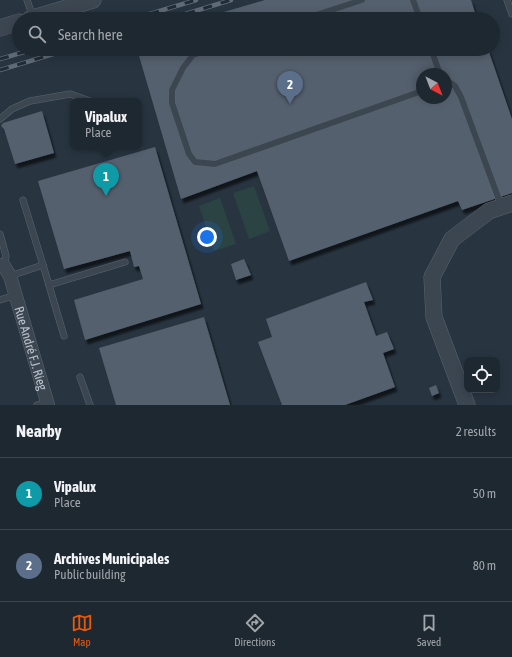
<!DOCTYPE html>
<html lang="en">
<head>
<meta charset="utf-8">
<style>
  body { margin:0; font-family:"Asap Condensed",sans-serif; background:#263039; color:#f1f3f6 }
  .controls { position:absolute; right:12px; bottom:12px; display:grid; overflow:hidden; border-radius:8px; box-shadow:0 2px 10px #0003 }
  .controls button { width:36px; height:36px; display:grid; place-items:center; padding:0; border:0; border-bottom:1px solid #3c444d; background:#1e2831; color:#f1f3f6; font:20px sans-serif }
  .compass { position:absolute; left:416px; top:68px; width:36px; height:36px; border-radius:50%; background:#1e2831; box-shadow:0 2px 10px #0003; rotate:138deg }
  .you { position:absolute; left:207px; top:237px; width:14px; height:14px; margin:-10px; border:3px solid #fff; border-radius:50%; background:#1a73e8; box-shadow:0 0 0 6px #1a73e833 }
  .badge { display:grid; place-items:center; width:26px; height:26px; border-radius:50%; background:#ea580c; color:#fff; font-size:13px; font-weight:700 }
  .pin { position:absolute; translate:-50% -33px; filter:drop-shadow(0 1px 2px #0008) }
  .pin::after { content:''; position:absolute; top:21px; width:14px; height:12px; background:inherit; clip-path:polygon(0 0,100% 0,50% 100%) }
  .popup { position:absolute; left:70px; top:98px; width:72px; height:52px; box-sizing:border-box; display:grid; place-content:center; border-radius:8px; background:#1e2831; filter:drop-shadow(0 1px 3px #0005); font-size:13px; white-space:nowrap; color:#a1a6ab }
  .popup b { font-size:15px; color:#f1f3f6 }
  .popup::after { content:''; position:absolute; left:50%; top:100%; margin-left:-8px; border:8px solid transparent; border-top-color:#1e2831 }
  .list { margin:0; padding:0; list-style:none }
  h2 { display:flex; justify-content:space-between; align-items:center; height:52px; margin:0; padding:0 16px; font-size:17px }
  h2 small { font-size:13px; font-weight:400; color:#a1a6ab }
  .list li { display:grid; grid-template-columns:26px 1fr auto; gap:12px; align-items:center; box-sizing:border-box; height:72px; padding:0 16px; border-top:1px solid #3c444d }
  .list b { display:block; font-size:15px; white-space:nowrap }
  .list p { margin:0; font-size:13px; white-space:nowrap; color:#a1a6ab }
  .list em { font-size:13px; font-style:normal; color:#a1a6ab }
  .icon { flex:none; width:22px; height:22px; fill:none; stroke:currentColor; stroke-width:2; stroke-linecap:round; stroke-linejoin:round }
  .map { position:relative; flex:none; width:512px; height:405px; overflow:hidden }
  .search { position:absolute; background:#1e2831; box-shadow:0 2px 10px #0003; left:12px; right:12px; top:12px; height:44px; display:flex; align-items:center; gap:10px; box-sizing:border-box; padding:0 14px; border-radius:22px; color:#a1a6ab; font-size:15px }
  .sheet { height:196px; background:#1e2831 }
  nav { display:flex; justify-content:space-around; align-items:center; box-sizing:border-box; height:56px; border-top:1px solid #3c444d; background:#1e2831; font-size:11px; color:#a1a6ab }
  nav a { display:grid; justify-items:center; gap:2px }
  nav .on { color:#ea580c }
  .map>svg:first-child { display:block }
  .grass { fill:#2b4343 }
  .building { fill:#54606e; fill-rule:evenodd; filter:url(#shadow) }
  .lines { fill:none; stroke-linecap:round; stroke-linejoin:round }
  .service-casing { stroke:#5a646e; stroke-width:7 }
  .minor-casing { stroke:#5a646e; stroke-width:14 }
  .tertiary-casing { stroke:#5a646e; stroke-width:17 }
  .service { stroke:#3c4651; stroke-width:6 }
  .minor { stroke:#3c4651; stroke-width:13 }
  .tertiary { stroke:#3c4651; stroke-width:16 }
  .rail-casing { stroke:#5f6b77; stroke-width:4.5 }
  .rail { stroke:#212b36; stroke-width:3; stroke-dasharray:9; stroke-linecap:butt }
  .labels { text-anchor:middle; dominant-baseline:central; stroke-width:4; stroke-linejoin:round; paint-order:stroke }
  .street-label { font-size:13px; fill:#b9c1cb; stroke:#212b36 }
</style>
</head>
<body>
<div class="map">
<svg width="512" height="405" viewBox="0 0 512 405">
  <defs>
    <filter id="shadow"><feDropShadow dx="2.5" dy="4.5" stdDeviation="1" flood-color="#0009"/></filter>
  </defs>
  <rect width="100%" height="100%" fill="#283541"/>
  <g class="grass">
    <path d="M254,186l16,45 -21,8 -16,-46z"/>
    <path d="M220,198l16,46 -22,7 -15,-45z"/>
  </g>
  <g class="building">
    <path d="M265,0h206l6,19h-277z"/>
    <path d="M137,49h351l24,70v74l-50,17 -4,-9 -169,60 -32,-90 -76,28zM422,74h24v24h-24z"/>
    <path d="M42,111l12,42 -39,11 -11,-35 -3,-3 2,-3z"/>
    <path d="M155,147l46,157 -116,36 -11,-40 69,-21 -4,-13 -5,1 -4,-16 -66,18 -26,-88z"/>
    <path d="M244,259l7,16 -15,5 -5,-16z"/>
    <path d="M366,282l7,18 -9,2 12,34 11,-4 7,17 -11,4 12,34 -50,18h-63l-24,-63 14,-5 -6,-18z"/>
    <path d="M204,317l26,88h-114l-17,-57z"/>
    <path d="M436,385l3,8 -7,3 -3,-8z"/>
  </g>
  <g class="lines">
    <g class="service-casing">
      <g id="service">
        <path d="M27,0l6,17"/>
        <path d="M413,0l7,19"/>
        <path d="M507,0l5,14"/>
        <path d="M304,19l58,-19"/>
        <path d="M212,49l-19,6 -10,13 -11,22v13l17,51 6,8 20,2 207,-73"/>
        <path d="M431,49l9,25"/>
        <path d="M446,80l9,6 6,11 40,108"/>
        <path d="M0,119l12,-10 18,-8 40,-7 20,7"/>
        <path d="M23,200l20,65"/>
        <path d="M0,234l6,22 -2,10"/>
        <path d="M10,276l33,-11 21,71"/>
        <path d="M49,285l76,-23"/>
        <path d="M0,300l16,-5"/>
        <path d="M80,377l10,28"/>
        <path d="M37,405l10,-3"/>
      </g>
    </g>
    <g class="minor-casing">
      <g id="minor">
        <path id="s1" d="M0,265l4,1 6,10 38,129"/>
      </g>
    </g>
    <g class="tertiary-casing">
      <g id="tertiary">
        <path d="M30,19l63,-19"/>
        <path d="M0,28l19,-6"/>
        <path d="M467,405l-33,-88 -2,-40 20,-38 37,-28 23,-8"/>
      </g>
    </g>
    <use href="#service" class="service"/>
    <use href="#minor" class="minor"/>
    <use href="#tertiary" class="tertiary"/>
    <g class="rail-casing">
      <g id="rail">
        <path d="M133,19l63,-19"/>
        <path d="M169,19l62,-19"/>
        <path d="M0,59l34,-10"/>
        <path d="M0,70l70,-21"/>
      </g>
    </g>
    <use href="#rail" class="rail"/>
  </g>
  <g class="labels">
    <g class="street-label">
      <text stroke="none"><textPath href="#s1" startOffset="91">Rue André F.J. Rieg</textPath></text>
    </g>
  </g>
</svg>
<div class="controls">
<button><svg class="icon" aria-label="locate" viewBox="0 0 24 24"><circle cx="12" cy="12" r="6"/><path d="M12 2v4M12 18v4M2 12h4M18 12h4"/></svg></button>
</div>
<svg class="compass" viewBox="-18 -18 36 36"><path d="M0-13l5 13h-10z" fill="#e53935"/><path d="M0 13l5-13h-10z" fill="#a1a6ab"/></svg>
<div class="you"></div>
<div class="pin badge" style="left:106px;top:196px;background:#0f9aa8">1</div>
<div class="popup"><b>Vipalux</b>Place</div>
<div class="pin badge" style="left:290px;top:104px;background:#5c6f8a">2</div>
<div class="search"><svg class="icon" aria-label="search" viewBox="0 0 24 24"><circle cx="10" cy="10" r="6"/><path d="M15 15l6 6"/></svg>Search here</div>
</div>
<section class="sheet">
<h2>Nearby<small>2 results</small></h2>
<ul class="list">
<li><span class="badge" style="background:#0f9aa8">1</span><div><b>Vipalux</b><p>Place</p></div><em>50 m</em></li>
<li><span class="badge" style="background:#5c6f8a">2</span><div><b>Archives Municipales</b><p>Public building</p></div><em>80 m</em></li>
</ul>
</section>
<nav>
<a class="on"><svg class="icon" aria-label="map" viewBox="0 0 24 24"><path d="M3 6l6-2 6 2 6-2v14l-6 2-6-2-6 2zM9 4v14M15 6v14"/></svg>Map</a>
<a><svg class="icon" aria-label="directions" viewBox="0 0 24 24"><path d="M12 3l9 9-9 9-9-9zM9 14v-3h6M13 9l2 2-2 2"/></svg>Directions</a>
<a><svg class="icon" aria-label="saved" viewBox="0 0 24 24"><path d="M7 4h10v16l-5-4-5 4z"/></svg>Saved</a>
</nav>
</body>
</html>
